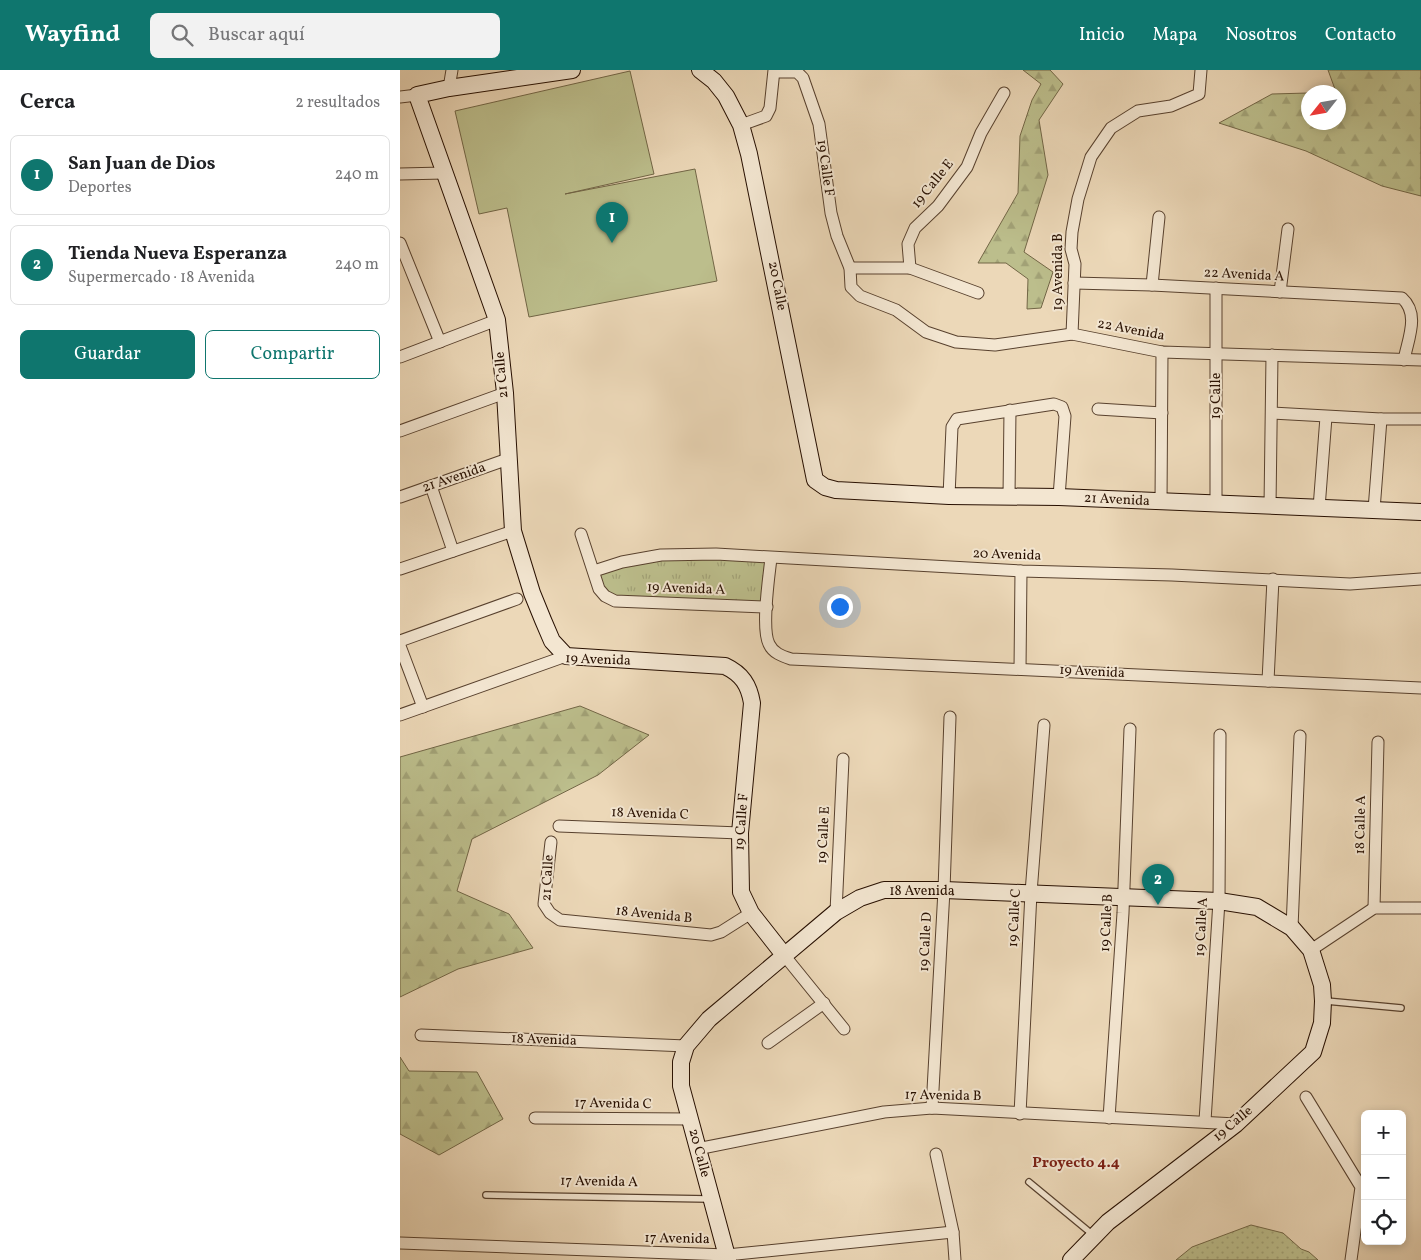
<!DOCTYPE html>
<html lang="es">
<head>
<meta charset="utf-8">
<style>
  body { margin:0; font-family:Vollkorn,serif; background:#f2f2f2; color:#202124 }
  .controls { position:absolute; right:15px; bottom:15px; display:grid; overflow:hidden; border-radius:8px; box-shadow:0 2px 8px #0003 }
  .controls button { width:45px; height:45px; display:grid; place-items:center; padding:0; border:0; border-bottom:1px solid #e0e0e0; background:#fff; color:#202124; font:25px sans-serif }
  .compass { position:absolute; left:901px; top:15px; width:45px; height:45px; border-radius:50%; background:#fff; box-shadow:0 2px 8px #0003; rotate:239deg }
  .you { position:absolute; left:439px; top:536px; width:18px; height:18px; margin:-12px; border:4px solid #fff; border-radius:50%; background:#1a73e8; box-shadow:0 0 0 8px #1a73e833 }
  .badge { display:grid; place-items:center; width:32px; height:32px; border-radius:50%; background:#0f766e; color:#fff; font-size:16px; font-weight:700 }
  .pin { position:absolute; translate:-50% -41px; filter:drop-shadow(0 1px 2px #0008) }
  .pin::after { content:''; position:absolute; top:26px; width:18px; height:15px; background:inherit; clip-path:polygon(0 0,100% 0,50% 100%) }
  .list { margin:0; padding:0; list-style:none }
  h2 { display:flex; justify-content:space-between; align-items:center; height:65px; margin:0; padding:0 20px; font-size:21px }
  h2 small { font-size:16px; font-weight:400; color:#757577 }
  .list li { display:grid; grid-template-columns:32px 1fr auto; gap:15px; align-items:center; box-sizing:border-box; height:80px; margin:0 10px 10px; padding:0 10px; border:1px solid #e0e0e0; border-radius:8px }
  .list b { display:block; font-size:19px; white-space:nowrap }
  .list p { margin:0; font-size:16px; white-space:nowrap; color:#757577 }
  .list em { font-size:16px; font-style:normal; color:#757577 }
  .actions { display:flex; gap:10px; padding:15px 20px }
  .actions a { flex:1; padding:11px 0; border:1px solid #0f766e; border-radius:8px; text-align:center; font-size:18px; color:#0f766e }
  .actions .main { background:#0f766e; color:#fff }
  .icon { flex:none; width:28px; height:28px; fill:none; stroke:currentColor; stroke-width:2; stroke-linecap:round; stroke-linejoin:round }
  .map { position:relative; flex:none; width:1021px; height:1190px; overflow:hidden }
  header { display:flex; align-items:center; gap:30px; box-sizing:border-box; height:70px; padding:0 25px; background:#0f766e; color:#fff }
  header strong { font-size:24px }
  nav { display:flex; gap:28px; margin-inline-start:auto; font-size:18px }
  .search { width:350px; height:45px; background:#f2f2f2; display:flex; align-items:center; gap:12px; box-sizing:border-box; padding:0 18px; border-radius:8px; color:#757577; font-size:19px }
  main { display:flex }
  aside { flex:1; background:#fff }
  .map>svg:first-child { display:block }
  .grass { fill:url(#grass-tufts); stroke:#726646 }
  .forest { fill:url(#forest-firs); stroke:#726646 }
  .park { fill:url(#park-dots); stroke:#726646 }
  .garden { fill:#bcbe8c; stroke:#726646 }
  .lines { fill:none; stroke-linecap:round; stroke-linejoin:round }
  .lane-casing { stroke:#58412e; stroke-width:8 }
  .street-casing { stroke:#58412e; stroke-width:13 }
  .secondary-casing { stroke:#270f00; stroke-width:18 }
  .lane { stroke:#f3e6d1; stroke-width:5.5 }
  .street { stroke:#f3e6d1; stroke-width:11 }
  .secondary { stroke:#f3e6d1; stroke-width:16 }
  .labels { text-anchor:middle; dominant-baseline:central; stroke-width:4; stroke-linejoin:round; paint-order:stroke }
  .street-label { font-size:14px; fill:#270f00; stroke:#f3e6d1 }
  .neighbourhood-label { font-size:15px; font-weight:bold; fill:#7a1f14; stroke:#f3e6d1 }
</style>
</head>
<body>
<header>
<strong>Wayfind</strong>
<div class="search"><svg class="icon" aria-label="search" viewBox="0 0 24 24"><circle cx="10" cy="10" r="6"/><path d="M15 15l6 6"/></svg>Buscar aquí</div>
<nav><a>Inicio</a><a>Mapa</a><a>Nosotros</a><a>Contacto</a></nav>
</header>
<main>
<aside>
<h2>Cerca<small>2 resultados</small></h2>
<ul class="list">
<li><span class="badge">1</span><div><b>San Juan de Dios</b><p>Deportes</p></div><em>240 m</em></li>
<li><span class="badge">2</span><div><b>Tienda Nueva Esperanza</b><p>Supermercado · 18 Avenida</p></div><em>240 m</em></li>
</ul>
<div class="actions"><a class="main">Guardar</a><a>Compartir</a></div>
</aside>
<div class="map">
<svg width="1021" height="1190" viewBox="0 0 1021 1190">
  <defs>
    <pattern id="grass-tufts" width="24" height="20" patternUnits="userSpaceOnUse" patternTransform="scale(1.25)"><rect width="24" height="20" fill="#bcbe8c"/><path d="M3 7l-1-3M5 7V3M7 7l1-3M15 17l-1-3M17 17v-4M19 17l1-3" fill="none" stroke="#a2a277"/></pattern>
    <pattern id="forest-firs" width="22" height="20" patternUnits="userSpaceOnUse" patternTransform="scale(1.25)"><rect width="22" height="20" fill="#bcbe8c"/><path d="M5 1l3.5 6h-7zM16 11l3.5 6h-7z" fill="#a2a277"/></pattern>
    <pattern id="park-dots" width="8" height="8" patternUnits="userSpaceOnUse" patternTransform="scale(1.25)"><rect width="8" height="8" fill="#bcbe8c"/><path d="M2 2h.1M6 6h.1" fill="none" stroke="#a2a277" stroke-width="1.8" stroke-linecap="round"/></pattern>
  </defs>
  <rect width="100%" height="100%" fill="#ecd8b8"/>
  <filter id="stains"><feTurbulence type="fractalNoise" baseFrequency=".004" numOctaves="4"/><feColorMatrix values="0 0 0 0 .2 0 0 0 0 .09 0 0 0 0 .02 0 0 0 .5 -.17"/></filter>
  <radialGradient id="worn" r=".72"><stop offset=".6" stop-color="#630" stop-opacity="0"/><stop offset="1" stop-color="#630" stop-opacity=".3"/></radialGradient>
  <path class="grass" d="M261,485l110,3 -4,49 -162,-11 -11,-25z"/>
  <g class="forest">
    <path d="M623,0h27l13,14 -24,36 9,55 -24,77 29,20 -12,36 -14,1 1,-30 -22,-16h-28l40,-70 2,-57 12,-36 9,-16z"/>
    <path d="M928,0h93v126l-39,-10 -76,-35 -87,-28 53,-29 36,-1v29h30v-30h-19h17z"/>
    <path d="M180,636l69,29 -51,40 -126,64 -15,52 52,23 24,34 -75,21 -58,28v-240z"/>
    <path d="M0,987l9,14 68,1 26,47 -64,36 -39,-21z"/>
  </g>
  <path class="park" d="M851,1155l32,8 18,16 8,3 9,8h-142l16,-13z"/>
  <path class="garden" d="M230,1l24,103 -89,20 130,-25 22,112 -188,36 -22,-109 -28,6 -24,-103z"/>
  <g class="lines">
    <g class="lane-casing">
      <g id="lane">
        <path d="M926,931l75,7"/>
        <path d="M629,1112l63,52"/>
        <path d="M86,1125l223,4"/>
      </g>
    </g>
    <g class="street-casing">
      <g id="street">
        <path d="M377,0l2,2h18l6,6 16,46 12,89 6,23 13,32 1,19 9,9 36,14 30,22 30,10 39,3 77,-11 90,18 259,8"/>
        <path d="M49,18l3,-18"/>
        <path d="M0,27l17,-2"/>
        <path d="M341,55l25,-9 4,-8 4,-38"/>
        <path d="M0,104l44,-1"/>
        <path d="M0,173l40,99"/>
        <path d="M450,198h60l68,25"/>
        <path d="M510,198l-2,-24 7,-16 23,-22 29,-39 14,-34 23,-40"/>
        <path d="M674,213l78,2 250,13c18,16 6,41 2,62"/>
        <path d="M752,215l7,-68"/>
        <path d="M816,218v216"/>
        <path d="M880,222l8,-63"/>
        <path d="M672,264l3,-70 -4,-15 1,-17 6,-33 13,-42 20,-29 27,-17 33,-5 28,-12 2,-24"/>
        <path d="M0,287l97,-37"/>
        <path d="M698,339l64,4"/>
        <path d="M872,343l109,6h40"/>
        <path d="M0,361l105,-38"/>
        <path d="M31,416l22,65"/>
        <path d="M549,426l3,-69 5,-8 97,-15 8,3 3,9 -6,81"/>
        <path d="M609,426l1,-86"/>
        <path d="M0,427l108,-38"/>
        <path d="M761,433l1,-151"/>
        <path d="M870,436l2,-151"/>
        <path d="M919,438l7,-91"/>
        <path d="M974,440l7,-91"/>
        <path d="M181,464l18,55 6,7 10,5 152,6"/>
        <path d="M371,488c-2,19 -10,70 -2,86 4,9 13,12 22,15l630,29"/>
        <path d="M0,499l113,-38"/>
        <path d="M194,501l28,-9 39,-7 55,-1 305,17 151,4 178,9 71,-5"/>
        <path d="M0,571l117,-42"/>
        <path d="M0,576l23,61"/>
        <path d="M620,599l1,-98"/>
        <path d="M868,611l5,-102"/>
        <path d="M0,645l166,-59"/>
        <path d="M159,756l181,7"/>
        <path d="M151,772l-7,62 6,9 10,7 151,15 10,-3 30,-19"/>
        <path d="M974,838l4,-166"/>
        <path d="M436,842l7,-153"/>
        <path d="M892,858l8,-192"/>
        <path d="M911,880l63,-42h47"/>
        <path d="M384,885l60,74"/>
        <path d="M21,965l265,11"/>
        <path d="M368,973l56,-40"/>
        <path d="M906,1027l55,90 -10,73"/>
        <path d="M532,1038l12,-218 6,-173"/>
        <path d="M620,1044l11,-221 13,-168"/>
        <path d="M135,1048l155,1"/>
        <path d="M709,1048l14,-205 7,-184"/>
        <path d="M805,1051l14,-220 1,-166"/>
        <path d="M297,1079l187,-37 48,-4 304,16"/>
        <path d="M536,1084l17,78 2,28"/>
        <path d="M0,1173l327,12 226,-23"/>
      </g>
    </g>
    <g class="secondary-casing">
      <g id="secondary">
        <path d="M172,0l-123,18 -32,7 80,225 8,73 8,138 19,62 11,27 9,21 14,15 159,10c17,8 24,19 27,37l-12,130 1,59 10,21 33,42"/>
        <path d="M300,0l14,11 12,15 15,29 8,29 66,326 10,7 11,3 113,6 110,1 362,15"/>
        <path d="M328,1190l-47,-174v-24l5,-16 23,-27 127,-107 24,-14 24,-8h60l275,11 38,6 35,21 19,22 11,35 1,16 -1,22 -9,29 -77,72 -128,98 -37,38"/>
      </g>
    </g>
    <use href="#lane" class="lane"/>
    <use href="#street" class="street"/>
    <use href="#secondary" class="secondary"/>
  </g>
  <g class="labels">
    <g class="street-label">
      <text transform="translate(425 98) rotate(82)">19 Calle F</text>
      <text transform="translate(533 114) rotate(-51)">19 Calle E</text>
      <text transform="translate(658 202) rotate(-90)">19 Avenida B</text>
      <text transform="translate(844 205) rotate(3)">22 Avenida A</text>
      <text transform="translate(377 216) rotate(79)">20 Calle</text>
      <text transform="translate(731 260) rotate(11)">22 Avenida</text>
      <text transform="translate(102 305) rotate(-95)">21 Calle</text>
      <text transform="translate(816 326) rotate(-90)">19 Calle</text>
      <text transform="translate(54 408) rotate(-19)">21 Avenida</text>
      <text transform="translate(717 430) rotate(3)">21 Avenida</text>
      <text transform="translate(607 485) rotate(2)">20 Avenida</text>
      <text transform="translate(286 519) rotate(2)">19 Avenida A</text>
      <text transform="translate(198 590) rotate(2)">19 Avenida</text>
      <text transform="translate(692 602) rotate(3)">19 Avenida</text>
      <text transform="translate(250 744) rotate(2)">18 Avenida C</text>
      <text transform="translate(342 752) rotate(-86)">19 Calle F</text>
      <text transform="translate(961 755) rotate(-89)">18 Calle A</text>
      <text transform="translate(424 765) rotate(-87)">19 Calle E</text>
      <text transform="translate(148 808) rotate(-87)">21 Calle</text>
      <text x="522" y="821">18 Avenida</text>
      <text transform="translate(254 845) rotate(6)">18 Avenida B</text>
      <text transform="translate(615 848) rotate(-87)">19 Calle C</text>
      <text transform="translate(707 853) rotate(-87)">19 Calle B</text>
      <text transform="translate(802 857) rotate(-87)">19 Calle A</text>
      <text transform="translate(526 872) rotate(-87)">19 Calle D</text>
      <text transform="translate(144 970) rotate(2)">18 Avenida</text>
      <text transform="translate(543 1026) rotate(1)">17 Avenida B</text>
      <text transform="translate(213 1034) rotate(1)">17 Avenida C</text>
      <text transform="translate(833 1054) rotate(-40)">19 Calle</text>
      <text transform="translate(299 1083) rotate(75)">20 Calle</text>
      <text transform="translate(199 1112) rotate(1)">17 Avenida A</text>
      <text transform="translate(277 1169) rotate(1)">17 Avenida</text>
    </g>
    <g class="neighbourhood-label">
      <text x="676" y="1093">Proyecto 4.4</text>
    </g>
  </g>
  <rect width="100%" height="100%" filter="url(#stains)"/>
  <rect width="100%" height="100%" fill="url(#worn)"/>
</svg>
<div class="controls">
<button>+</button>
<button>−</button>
<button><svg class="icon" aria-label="locate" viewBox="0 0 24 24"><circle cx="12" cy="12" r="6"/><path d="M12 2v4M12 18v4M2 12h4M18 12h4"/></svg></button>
</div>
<svg class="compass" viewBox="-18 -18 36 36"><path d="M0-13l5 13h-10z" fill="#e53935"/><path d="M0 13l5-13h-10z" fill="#757577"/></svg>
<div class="you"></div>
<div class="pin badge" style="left:212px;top:173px">1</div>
<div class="pin badge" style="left:758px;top:835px">2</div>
</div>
</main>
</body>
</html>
